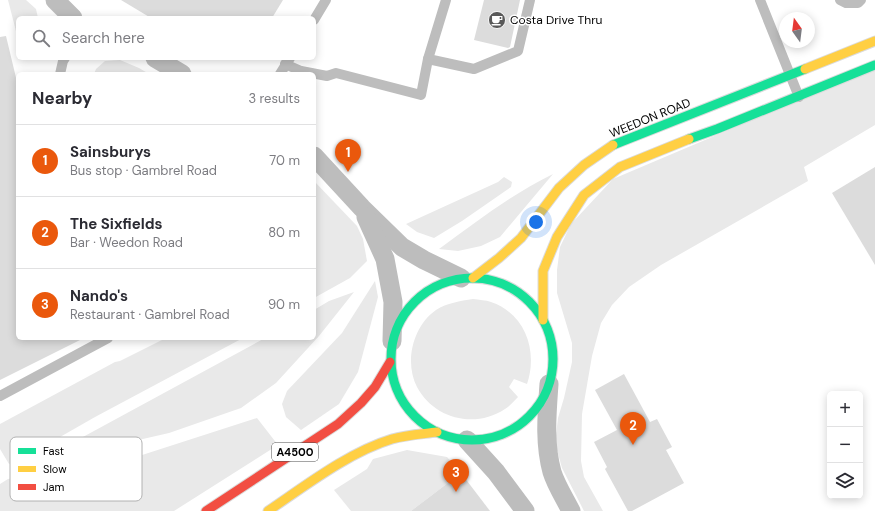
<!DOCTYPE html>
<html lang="en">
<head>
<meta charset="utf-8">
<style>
  body { margin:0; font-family:"DM Sans",sans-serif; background:#f2f2f3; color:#2b2b33 }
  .controls { position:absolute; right:12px; bottom:12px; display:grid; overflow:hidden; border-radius:6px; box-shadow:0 2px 10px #0003 }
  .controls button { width:36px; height:36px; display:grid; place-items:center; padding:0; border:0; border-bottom:1px solid #e1e1e2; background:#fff; color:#2b2b33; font:20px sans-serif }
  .compass { position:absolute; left:779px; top:12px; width:36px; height:36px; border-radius:50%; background:#fff; box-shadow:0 2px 10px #0003; rotate:346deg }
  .you { position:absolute; left:536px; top:222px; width:14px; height:14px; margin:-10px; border:3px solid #fff; border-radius:50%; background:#1a73e8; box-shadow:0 0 0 6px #1a73e833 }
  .badge { display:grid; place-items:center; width:26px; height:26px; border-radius:50%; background:#ea580c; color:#fff; font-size:13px; font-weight:700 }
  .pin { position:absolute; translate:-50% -33px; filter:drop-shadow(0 1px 2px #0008) }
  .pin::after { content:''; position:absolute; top:21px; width:14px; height:12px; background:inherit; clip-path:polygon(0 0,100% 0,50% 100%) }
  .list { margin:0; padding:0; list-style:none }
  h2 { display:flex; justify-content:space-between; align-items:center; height:52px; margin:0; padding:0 16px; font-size:17px }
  h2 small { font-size:13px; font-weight:400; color:#7c7c81 }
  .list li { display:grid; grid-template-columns:26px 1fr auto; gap:12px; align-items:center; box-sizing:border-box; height:72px; padding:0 16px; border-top:1px solid #e1e1e2 }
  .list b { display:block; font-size:15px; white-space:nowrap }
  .list p { margin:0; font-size:13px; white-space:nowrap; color:#7c7c81 }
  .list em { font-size:13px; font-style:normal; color:#7c7c81 }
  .icon { flex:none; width:22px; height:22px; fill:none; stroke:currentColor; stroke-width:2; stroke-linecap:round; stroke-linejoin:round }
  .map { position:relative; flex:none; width:875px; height:511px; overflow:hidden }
  .search { position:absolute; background:#fff; box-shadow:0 2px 10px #0003; left:16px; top:16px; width:300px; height:44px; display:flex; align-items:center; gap:10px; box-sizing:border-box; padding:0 14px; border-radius:6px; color:#7c7c81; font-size:15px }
  .panel { position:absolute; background:#fff; box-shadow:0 2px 10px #0003; left:16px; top:72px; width:300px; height:268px; border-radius:6px }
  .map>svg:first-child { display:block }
  .green { fill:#e9e9e9 }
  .building { fill:#dcdcdc }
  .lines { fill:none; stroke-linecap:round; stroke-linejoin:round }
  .fast-casing { stroke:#dbdbdb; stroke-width:11 }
  .slow-casing { stroke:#dbdbdb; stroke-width:11 }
  .jam-casing { stroke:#dbdbdb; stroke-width:11 }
  .lane { stroke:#bdbdbd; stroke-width:10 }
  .street { stroke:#bdbdbd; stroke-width:19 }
  .fast { stroke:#16e098; stroke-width:9 }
  .slow { stroke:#ffcf43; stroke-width:9 }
  .jam { stroke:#f24e42; stroke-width:9 }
  .labels { text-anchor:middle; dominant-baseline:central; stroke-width:3; stroke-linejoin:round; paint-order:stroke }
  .shield { fill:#fff; stroke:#4c4c4c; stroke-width:1 }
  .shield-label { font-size:11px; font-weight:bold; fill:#000 }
  .poi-label { font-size:12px; fill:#000; stroke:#fff; text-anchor:start }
  .street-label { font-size:12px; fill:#000; stroke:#fff }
  .key { fill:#fff; stroke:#b2b2b2; stroke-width:1 }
  .key-label { font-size:11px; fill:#000 }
</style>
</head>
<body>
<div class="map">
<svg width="875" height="511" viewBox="0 0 875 511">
  <rect width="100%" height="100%" fill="#fff"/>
  <g class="green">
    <path d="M8,0h18l10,9 2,9h-20v21z"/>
    <path d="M120,60l19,8 10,6h-55l2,-5 9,-8z"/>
    <path d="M875,68v57l-71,42 4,14 -147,84 -32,22 -17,18 -11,18 -9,33 -10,58 -1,47 3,16 19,34h-19l-22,-43 -7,-25 3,-25 6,-20 8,-36v-19l-15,-50v-23l3,-23 11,-23 42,-45z"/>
    <path d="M553,174l-53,63 -19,9 -23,5 -19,-2c37,-27 73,-55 114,-75z"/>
    <path d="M504,177l8,5 -1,5 -49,34 -28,17 -17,-6 -11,-8 92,-42z"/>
    <path d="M314,181l43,45 6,13 4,22 -17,17 -36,20z"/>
    <path d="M375,281l3,16 -20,75 -19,32 -38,26 -15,-13 -4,-13 5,-13 55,-58z"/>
    <path d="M354,292l-35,44 -43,47 -35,25 -72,25 -48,11 -49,10 -2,-10 195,-106h49v-28l15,-9z"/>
    <path d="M473,299c6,1 13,1 18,3 35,12 47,50 36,82l-13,-5 -5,8 9,10c-4,4 -8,9 -13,12 -30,20 -71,10 -88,-22 -13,-25 -4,-61 19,-77 11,-7 24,-9 37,-11z"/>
    <path d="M166,338h77l-148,79 -56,32 -30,15 -9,-15v-25l115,-62 5,-1z"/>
    <path d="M257,418l21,27 -104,66h-174v-27l8,-5 131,-23z"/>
    <path d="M407,450l40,7 14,16 -50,38h-60l-17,-21 33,-21 6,-10z"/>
  </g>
  <g class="building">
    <path d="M121,0h162l-11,18h-121z"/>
    <path d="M484,0h36l-10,47 -2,1 -34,-8z"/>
    <path d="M6,36l12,50v252h66l-84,42v-343z"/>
    <path d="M875,167v98l-43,-72z"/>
    <path d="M624,374l26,48 7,-3 15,28 -6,3 18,33 -52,28h-4l-23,-42 2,-2 -13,-25 23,-12 -22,-40z"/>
    <path d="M461,473l29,38h-79z"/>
  </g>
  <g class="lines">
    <g class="fast-casing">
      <g id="fast">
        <path d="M689,139l28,-10 158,-64"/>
        <path d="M613,145l192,-76"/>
        <circle cx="472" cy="359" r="81"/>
      </g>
    </g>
    <g class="slow-casing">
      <g id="slow">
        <path d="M805,69l70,-28"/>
        <path d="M473,278l26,-20 22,-20 38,-50 25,-23 29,-20"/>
        <path d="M543,320v-49l14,-34 27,-42 36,-28 69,-28"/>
        <path d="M268,511c37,-25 81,-59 124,-72 14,-4 30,-5 45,-7"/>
      </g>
    </g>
    <g class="jam-casing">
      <path id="jam" d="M206,511l132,-87 23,-21 14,-16 15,-25"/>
    </g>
    <g class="lane">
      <path d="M760,0l39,97"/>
      <path d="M840,0l6,3h12l3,-3"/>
      <path d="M314,20l12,-20"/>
      <path d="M428,59l46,10 44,-18 12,-51"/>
      <path d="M285,64l16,7 26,5 9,-3 85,22 7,-36 18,-59"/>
      <path d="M60,74l3,-13 2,-3"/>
      <path d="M280,74l10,-16"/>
      <path d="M0,396l108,-58"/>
    </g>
    <g class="street">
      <path d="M55,0l18,18"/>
      <path d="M155,58l27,16"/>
      <path d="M314,156l48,52 40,39 22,13 37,18"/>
      <path d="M366,217l19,42 8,43 -1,39"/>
      <path d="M549,384c-2,29 -5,59 3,88 4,13 13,27 19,39"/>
      <path d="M467,440l29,32 29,39"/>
    </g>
    <use href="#fast" class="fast"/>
    <use href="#slow" class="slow"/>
    <use href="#jam" class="jam"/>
  </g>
  <defs>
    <g id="cafe-disc" transform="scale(0.9)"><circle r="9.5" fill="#595959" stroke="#fff"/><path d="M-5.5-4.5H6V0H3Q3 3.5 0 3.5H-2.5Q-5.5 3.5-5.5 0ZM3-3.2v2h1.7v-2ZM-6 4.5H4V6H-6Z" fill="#fff"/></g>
  </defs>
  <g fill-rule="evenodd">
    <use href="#cafe-disc" x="497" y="20"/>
  </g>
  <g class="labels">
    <rect class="shield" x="272" y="443" width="46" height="18" rx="3"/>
    <g class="shield-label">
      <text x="295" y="452">A4500</text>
    </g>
    <g class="poi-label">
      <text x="510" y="20">Costa Drive Thru</text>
    </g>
    <g class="street-label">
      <text transform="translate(650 118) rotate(-22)">WEEDON ROAD</text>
    </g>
  </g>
  <rect x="10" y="437" width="132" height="64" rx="6" class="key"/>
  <rect x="18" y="448" width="18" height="6" fill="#16e098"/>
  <rect x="18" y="466" width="18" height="6" fill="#ffcf43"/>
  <rect x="18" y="484" width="18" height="6" fill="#f24e42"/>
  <g class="key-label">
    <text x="43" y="455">Fast</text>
    <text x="43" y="473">Slow</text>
    <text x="43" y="491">Jam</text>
  </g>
</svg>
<div class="controls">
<button>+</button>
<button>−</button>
<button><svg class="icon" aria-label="layers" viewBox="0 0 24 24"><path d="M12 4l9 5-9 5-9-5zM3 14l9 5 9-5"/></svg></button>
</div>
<svg class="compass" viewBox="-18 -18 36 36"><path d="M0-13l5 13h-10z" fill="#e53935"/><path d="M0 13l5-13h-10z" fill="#7c7c81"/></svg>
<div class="you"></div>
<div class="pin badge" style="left:348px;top:172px">1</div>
<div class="pin badge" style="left:633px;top:445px">2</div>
<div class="pin badge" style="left:456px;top:492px">3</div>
<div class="search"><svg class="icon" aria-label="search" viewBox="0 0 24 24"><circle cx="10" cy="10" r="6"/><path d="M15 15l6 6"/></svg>Search here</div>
<section class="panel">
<h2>Nearby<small>3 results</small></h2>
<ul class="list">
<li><span class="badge">1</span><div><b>Sainsburys</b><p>Bus stop · Gambrel Road</p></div><em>70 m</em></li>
<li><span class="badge">2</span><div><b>The Sixfields</b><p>Bar · Weedon Road</p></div><em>80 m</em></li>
<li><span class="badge">3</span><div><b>Nando's</b><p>Restaurant · Gambrel Road</p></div><em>90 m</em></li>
</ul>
</section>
</div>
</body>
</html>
